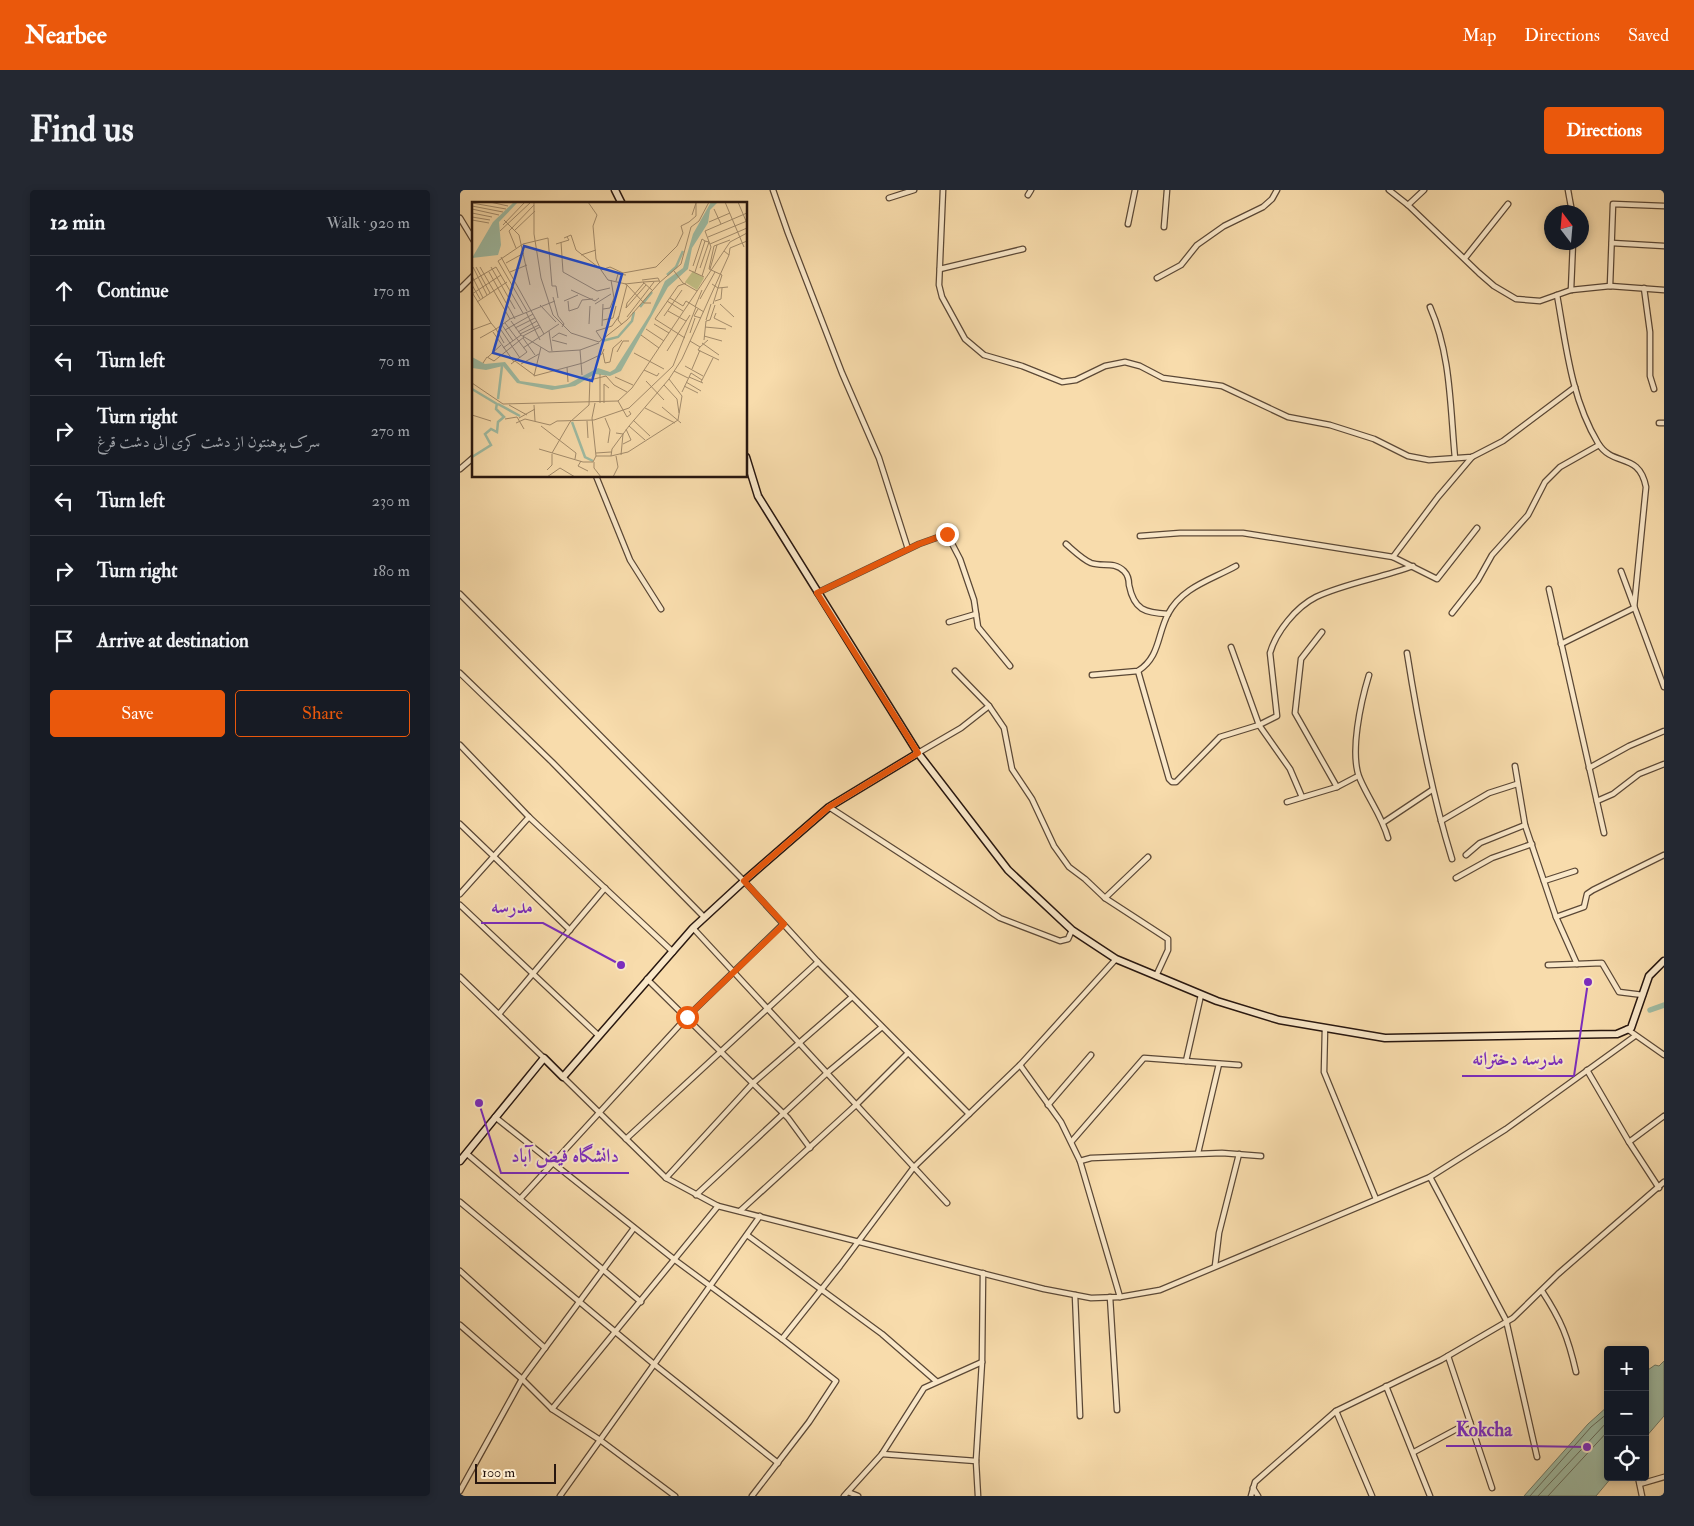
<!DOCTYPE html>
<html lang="en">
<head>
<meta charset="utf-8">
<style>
  body { margin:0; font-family:"IM FELL Double Pica",Amiri,serif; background:#242831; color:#f1f3f6 }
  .controls { position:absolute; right:15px; bottom:15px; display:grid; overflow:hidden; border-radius:5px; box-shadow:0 2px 8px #0003 }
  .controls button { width:45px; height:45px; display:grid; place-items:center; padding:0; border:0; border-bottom:1px solid #363941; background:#171b24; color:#f1f3f6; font:25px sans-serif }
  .compass { position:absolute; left:1084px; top:15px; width:45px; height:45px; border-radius:50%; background:#171b24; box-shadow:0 2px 8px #0003; rotate:344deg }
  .scale { position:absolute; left:15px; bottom:12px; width:81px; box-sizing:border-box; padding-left:5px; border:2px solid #27160f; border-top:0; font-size:14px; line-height:18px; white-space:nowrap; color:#27160f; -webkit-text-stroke:4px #fae8c9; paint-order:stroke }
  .stop { position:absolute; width:15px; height:15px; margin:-11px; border:4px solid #ea580c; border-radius:50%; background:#fff }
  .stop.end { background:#ea580c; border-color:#fff; box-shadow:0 1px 5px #0008 }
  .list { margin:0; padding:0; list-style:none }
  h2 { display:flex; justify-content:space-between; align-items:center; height:65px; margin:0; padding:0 20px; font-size:21px }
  h2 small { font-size:16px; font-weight:400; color:#9ea1a6 }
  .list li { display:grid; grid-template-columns:32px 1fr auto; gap:15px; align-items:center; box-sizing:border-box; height:70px; padding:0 20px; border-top:1px solid #363941 }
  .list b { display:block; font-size:19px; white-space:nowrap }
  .list p { margin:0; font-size:16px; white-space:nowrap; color:#9ea1a6 }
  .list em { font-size:16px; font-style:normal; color:#9ea1a6 }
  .actions { display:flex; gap:10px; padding:15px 20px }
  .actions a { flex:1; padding:11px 0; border:1px solid #ea580c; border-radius:5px; text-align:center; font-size:18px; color:#ea580c }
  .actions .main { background:#ea580c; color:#fff }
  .icon { flex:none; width:28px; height:28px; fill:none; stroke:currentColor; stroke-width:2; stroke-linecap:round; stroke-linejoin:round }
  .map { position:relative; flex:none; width:1204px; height:1306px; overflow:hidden; border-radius:5px }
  header { display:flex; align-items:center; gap:30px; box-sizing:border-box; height:70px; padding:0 25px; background:#ea580c; color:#fff }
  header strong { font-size:24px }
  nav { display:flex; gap:28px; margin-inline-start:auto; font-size:18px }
  .intro { display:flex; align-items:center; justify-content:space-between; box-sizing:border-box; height:120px; padding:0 30px }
  h1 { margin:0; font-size:35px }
  .button { padding:12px 22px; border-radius:5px; background:#ea580c; color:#fff; font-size:18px; font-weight:700 }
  main { display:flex; gap:30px; padding:0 30px }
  aside { flex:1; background:#171b24; border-radius:5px; box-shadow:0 2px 8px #0003 }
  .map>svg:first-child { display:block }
  .water { fill:#9fbca4; stroke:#6f7a68 }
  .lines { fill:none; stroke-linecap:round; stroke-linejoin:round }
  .shore { stroke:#63695a; stroke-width:1 }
  .canal { stroke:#9fbca4; stroke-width:5.5 }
  .street-casing { stroke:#5b4836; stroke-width:7 }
  .secondary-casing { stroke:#27160f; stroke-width:9 }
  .street { stroke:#fae8c9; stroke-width:4.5 }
  .secondary { stroke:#fae8c9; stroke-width:6 }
  .route { stroke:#ea580c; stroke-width:6 }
  .inset-river { fill:none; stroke:#9fbca4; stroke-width:2.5 }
  .inset-road { fill:none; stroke:#a48d6d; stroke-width:1 }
  .view { fill:#1d4ed8; fill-opacity:0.15; stroke:#1d4ed8; stroke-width:2.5 }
  .inset-edge { fill:none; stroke:#27160f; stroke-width:2.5 }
  .leader { fill:none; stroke:#7b2cbf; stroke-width:2 }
  .callout-dot { fill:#7b2cbf; stroke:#fae8c9; stroke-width:2 }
  .callout-label { font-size:19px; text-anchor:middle; font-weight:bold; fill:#7b2cbf; stroke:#fae8c9; stroke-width:4; stroke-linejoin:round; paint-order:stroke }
</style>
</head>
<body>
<header>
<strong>Nearbee</strong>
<nav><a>Map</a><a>Directions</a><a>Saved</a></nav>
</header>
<div class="intro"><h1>Find us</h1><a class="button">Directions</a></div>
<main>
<aside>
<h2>12 min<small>Walk · 920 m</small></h2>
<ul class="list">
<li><svg class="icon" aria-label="ahead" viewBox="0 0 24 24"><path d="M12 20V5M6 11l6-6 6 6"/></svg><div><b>Continue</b></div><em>170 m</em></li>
<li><svg class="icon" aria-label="left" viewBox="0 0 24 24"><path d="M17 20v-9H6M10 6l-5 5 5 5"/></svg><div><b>Turn left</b></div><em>70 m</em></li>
<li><svg class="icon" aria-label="right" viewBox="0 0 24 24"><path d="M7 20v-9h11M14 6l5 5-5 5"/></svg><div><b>Turn right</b><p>سرک پوهنتون از دشت کری الی دشت قرغ</p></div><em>270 m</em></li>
<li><svg class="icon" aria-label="left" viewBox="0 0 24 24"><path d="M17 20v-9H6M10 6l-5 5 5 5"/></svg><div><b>Turn left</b></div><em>230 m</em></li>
<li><svg class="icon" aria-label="right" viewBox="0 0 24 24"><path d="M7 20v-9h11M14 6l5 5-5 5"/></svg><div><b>Turn right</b></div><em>180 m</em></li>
<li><svg class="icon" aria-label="arrive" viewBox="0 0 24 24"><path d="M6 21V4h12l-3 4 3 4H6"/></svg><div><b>Arrive at destination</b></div></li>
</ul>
<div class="actions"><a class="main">Save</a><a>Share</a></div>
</aside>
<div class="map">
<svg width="1204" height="1306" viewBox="0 0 1204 1306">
  <rect width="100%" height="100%" fill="#f8dcac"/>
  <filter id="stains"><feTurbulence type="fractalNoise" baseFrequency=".004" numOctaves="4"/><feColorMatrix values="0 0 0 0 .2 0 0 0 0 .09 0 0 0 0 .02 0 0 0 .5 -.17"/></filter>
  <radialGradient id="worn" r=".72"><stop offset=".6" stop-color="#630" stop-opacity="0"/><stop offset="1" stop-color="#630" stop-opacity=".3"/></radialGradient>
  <g class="water">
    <path d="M1204,1171v55l-19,22v-66l10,-7 4,1z"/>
    <path d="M1148,1216v71h4l-16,19h-72l64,-72z"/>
  </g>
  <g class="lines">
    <g class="shore">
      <path d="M1070,1306l61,-69 17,-14"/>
      <path d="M1078,1306l70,-75"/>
      <path d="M1088,1306l60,-65"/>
    </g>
    <path class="canal" d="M1190,820l14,-5"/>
    <g class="street-casing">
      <g id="street">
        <path d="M313,0l15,43 54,140 37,85 29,91"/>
        <path d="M483,0l-4,95 3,12 23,42 19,16 38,11 40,16 14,-2 29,-14 20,-4 15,4 23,12 59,8 66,31 42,8 44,14 34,17 21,4 43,-3 31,-16 72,-54"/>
        <path d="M929,0l19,15"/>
        <path d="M964,0l-16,15 71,68 15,13 22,13 24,2 31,-11 39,-4 54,4"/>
        <path d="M1108,0l4,22"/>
        <path d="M568,5l3,-5"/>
        <path d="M429,8l25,-8"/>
        <path d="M0,28l14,23"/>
        <path d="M668,34l7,-34"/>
        <path d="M704,37l3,-37"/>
        <path d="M1152,53l52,3"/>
        <path d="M1005,68l43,-54"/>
        <path d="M480,79l83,-20"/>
        <path d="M697,88l24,-13 16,-20 27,-19 39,-19 9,-8 5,-9"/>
        <path d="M1150,96l3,-82 51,2"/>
        <path d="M1184,98l6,44v44l4,13"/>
        <path d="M0,99l14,-14"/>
        <path d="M1111,100l2,-48"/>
        <path d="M1097,105c9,50 14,103 41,148 15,25 41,8 48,44l-12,121 -73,36"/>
        <path d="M970,117c21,48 20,99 25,151"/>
        <path d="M1199,233h5"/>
        <path d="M0,279l14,-12"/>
        <path d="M136,286l34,84 31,49"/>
        <path d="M680,346l40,-3h63l150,24 44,22 40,-51"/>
        <path d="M606,354c7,6 16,15 25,19 11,4 23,-2 33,8 4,4 5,9 5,14 5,25 16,28 39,29"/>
        <path d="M933,367l45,-60 34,-40"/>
        <path d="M1161,381l43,116"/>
        <path d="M1089,399l55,244"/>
        <path d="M357,403l102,-49 28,-10 13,25 14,41 4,27 32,39"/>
        <path d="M0,404l284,287 74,81 151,152"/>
        <path d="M992,423l26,-33 14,-25 36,-40 17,-33 15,-15 39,-22"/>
        <path d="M489,432l27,-8"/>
        <path d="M862,442l-21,27 -6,54 42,74"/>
        <path d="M771,457l28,78 31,44 12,28"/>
        <path d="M947,463c11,70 24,138 45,206"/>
        <path d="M495,481l34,35 15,22 8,41 20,30 22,47 15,21 16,12 20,19 63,41v11l-12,26"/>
        <path d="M678,481l31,108 3,3h4l44,-45 39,-12 18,-9 -7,-63c6,-21 26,-46 46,-56 30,-14 65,-19 97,-31"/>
        <path d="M0,483l92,89 152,155"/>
        <path d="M632,485l46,-4c22,-14 19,-36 30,-57 14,-27 43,-34 68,-48"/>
        <path d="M909,485c-8,26 -20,79 -9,104 9,21 22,37 28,59"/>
        <path d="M0,555l69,72 144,135"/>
        <path d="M458,563l43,-25 28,-22"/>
        <path d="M1055,576l10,59 31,92"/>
        <path d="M1129,578l40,-22 35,-15"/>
        <path d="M1137,611l16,-7 26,-20 25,-10"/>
        <path d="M827,612l50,-15 21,-11"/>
        <path d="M369,617l171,111 60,23 8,-2 4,-9"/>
        <path d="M981,631l48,-28 28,-9"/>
        <path d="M924,632l48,-32"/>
        <path d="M0,634l110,106"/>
        <path d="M1006,665l14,-12 45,-18"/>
        <path d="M996,688l36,-20 40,-14"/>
        <path d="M1084,691l31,-10"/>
        <path d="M0,704l69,-77"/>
        <path d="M645,708l43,-41"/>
        <path d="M0,715l139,131"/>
        <path d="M233,738l254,275"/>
        <path d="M1088,775l29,-1"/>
        <path d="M0,787l84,81"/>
        <path d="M187,789l141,139 22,30"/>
        <path d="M1183,805l-24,-3 -17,-29 -25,1 -21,-47 28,-10 3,-13 6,-4 71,-35"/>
        <path d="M39,824l106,-126"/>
        <path d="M865,838l-1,44 52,127"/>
        <path d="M1167,839l37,26"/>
        <path d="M726,871l15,-66"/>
        <path d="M560,875l41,57 19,39 40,136"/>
        <path d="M1127,880l42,72 30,46"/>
        <path d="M103,887l103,101 52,28 326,83 47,9 29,-1 40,-7 270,-113 76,-48 129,-93"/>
        <path d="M588,915l43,-50"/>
        <path d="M35,927l180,143 107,79 54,42 -27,41 -57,74"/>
        <path d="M166,949l192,-177"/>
        <path d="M612,951l72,-83 95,7"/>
        <path d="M1169,952l35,-26"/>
        <path d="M6,963l175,149"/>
        <path d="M738,963l21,-89"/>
        <path d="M620,971l11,-3 131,-5 39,3"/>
        <path d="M970,987l76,143 31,137"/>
        <path d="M206,988l87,-95 99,-86"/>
        <path d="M236,1005l131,-122 55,-46"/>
        <path d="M60,1009l167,-182 96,-93"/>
        <path d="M0,1012l195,163 123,98"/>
        <path d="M280,1021l116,-106 52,-52"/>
        <path d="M287,1045l135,99 54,47"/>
        <path d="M755,1076l4,-33 20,-79"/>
        <path d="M0,1081l85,77"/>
        <path d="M1082,1101c19,29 26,46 34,81"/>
        <path d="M615,1105l5,121"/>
        <path d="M650,1107l7,113"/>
        <path d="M0,1135l62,54 30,30 48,31 75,56"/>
        <path d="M322,1149l58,-73 74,-99 106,-102 96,-106"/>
        <path d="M988,1166l44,132"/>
        <path d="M926,1196l44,110"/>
        <path d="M92,1219l166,-203"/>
        <path d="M876,1221l36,85"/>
        <path d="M954,1262l56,-30"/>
        <path d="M422,1264l94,7"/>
        <path d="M1178,1287l4,19"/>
        <path d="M1180,1294l24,-7"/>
        <path d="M793,1298l5,8"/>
        <path d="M0,1301l62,-112 112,-151"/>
        <path d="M388,1302l10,4"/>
        <path d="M100,1306l200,-280"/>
        <path d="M384,1306l38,-42 42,-66 58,-26"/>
        <path d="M518,1306l-2,-35 6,-99 1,-89"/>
        <path d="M791,1306l4,-14 81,-71 105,-51 72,-42 45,-44 106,-92"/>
      </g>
    </g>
    <g class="secondary-casing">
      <g id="secondary">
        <path d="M155,0l7,14"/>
        <path d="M286,267l12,39 160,257 90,117 64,60 44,29 101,42 62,19 106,18 232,-4 14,-6 18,-52 15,-15"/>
        <path d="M0,971l84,-103 19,19 130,-149 51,-47 85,-74 89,-54"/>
      </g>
    </g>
    <use href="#street" class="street"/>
    <use href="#secondary" class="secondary"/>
  </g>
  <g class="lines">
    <path class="route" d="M227,827l97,-93 -40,-43 85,-74 89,-54 -101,-160 102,-49 28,-10"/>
  </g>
  <g transform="translate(12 12)">
    <rect width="275" height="275" fill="#f8dcac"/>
    <path d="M221,69l11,7 -7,12 -12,-8z" fill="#c2bf86"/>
    <path d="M42,0h4l-19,20 2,23 -3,10 -26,3 21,-36zM239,0h7l-8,8 -2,13 -16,25 -4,21 -20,18 -47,84 -11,5 -15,-2 -20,12 -23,4 -35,-7 -14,-17 -17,4 -14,-2v-11l13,7 20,-2 15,19 35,5 13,-2 30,-16 12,4 5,-3 35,-55 15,-33 18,-13 10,-34z" fill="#9fbca4"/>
    <path class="inset-river" d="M195,73l9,-8 7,-16M168,105l12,-15M130,139l16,-4 14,-16 2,-9M0,187l25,15M26,197l4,-33M26,202l22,12M100,220l13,35 8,4M0,255l19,-12 -6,-11 6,-5 6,3 1,-10 6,-5 -8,-8 1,-6"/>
    <path class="inset-road" d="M18,0l18,4M62,0v32l7,44 12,37 18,18 28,9 28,-22 32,-37 22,-19 10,-37 8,-6 10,-19M116,0l9,13 -4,11 3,33 5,11M253,0l19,45M266,0l8,19M0,1l34,6M0,4l31,6M0,7l27,6M242,7l7,15M0,11l20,4M0,15l18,3M0,18l17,3M32,18l15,15 11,50M217,20l7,-6v-13l-4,12M237,20l21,-9M31,23l22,-23M43,28l20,-19M28,29l31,-29M37,29l25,-26M37,29l7,17M236,35l39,-16M76,36l4,48h4l2,12M92,36l7,-3 5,15 22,17M89,40l2,30 34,19 13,-3M84,42l13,-4 -2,-3M238,42l37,-16M109,53l15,-5M257,53l1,-7 17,-7M29,55l43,77M34,61l18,-10M221,64l9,-27 3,2M1,65l14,28M4,65l14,26M8,65l30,52M19,65l24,42M228,66l9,-26M238,67l7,-24M217,68l15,7M202,69l9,12 14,8M17,70l26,47M38,70l17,-7M223,70l10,-31 4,1M0,74l11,22M230,74l9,-29 -6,-16 42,-18M170,78l16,-2 2,4M0,79l24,-14 27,46M144,79l2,-7 8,1M171,80l16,-1M153,82l18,-2 10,9M240,82l6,4 10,-1M0,83l8,14M99,88l24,11 4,-3M0,92l29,-19M1,92l18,29M81,95l5,19 6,8 -2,3M198,96l13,8M228,97l15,-27M92,99l14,-6M96,99l1,10 9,-3 4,-8 11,-1M195,99l16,10M243,99l6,-2 1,-11M5,100l30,-20M179,101h-7l-18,-19 -18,-4 -7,-10 9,-3 13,6 33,-6 21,-21 6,-13 -2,-7 8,-4M123,102l16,-10M241,102l9,-29 -13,-6 5,-23 16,-6M248,102l14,13M68,103l16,17M211,104l3,-5 18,11M223,105l7,-17M154,106l1,-5 17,-20M154,106l20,-23M131,107l7,-1 4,-10 -3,-18M226,107l-4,7 7,2M55,109l-29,-50 25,-17 25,-6M196,109l18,10M54,110l14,28M244,111l-2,5 18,9M192,114l18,-26M155,115l27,-35M131,118l10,-2 3,-12M234,118l5,-16M39,119l10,14 28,17 31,-2 19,-7M33,121l22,29 -16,12M117,122l1,-18M182,122l15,9M30,123l11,16M150,123l-4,-5 9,-35M130,124l1,-22M27,125l21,31M233,125l21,2M43,126l20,-10M174,127l18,12M0,128l19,-7 5,6 14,-10 45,-18M33,128l28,-16M77,129l3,20M21,130l21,30M46,130l19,-11M218,131l5,-15M48,132l19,-9M169,133l18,13M51,134l17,-9M232,134l18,5M8,136l16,-9 8,14M51,136l12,17M80,136l7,-5 8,3M213,136l-30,-19 23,-33 8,-3M80,138l15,4M130,138l-6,-9 16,-5 7,-10M232,138l2,-19 4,-1 5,-15M218,139l10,6 8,-7M230,141l17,12M69,145l-7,29 49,-13 19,-9 2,-5M228,145l-2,3 21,10M31,146l18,-13M51,146l36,-24M108,148l2,25M195,149l23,-36M145,150l6,-11h6M131,151l2,10 5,-1 3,-14 9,-8M162,151l30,16M16,155l13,-12M43,159l19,14M11,161l4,-6 7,4 30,-24M49,162l18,-10M213,164l18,10M95,165l1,15M220,167l8,-19M172,168l13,6 2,-3M202,169l14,7M143,175l18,8M217,175l14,6M118,178l16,-4 8,9 13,7M174,179l18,19M214,180l15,9M229,180l12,-24M0,181l31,21 115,-3 14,-13 98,-146 17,-9M192,183l13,14 2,14M212,184l14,7M210,190l9,-19 11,7M146,199l9,16 4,-3 -2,-3M123,201l-3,15 4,38M128,201v-29M132,201v-19l5,4M37,203l18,10M62,203l1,16M190,205l19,16M173,206l30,15M0,213l19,6M47,216l16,-9M133,216l5,12 -2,13M33,217l12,-2 7,12M161,218l17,16M115,219l1,17M44,221l9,-4 25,6 7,-4 37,-1 35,-12 44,-42 23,-59M69,224l35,27 -1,6M157,224l16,14M144,231l7,1 -2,21M151,242l8,-4 -5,-11M67,247l44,13h10l3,-6h15l1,-7 17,-23 40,-47 13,-20 47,-104 -5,-4M80,251l18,-31 19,-17 1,-27M124,251l15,-1M139,254l17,-4 50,-32 4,-24 -13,-17M109,259l-3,5 10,5M122,260v6l7,9M75,268l5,-5v-11M75,275l13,-9 15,9M141,275l5,-10 -2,-11"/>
    <path class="view" d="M52,44l98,28 -30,107 -99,-28z"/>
    <rect width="275" height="275" class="inset-edge"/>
  </g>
  <path class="leader" d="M161 775L83 733H21M1128 792L1114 886H1002M19 913L41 983H169M1127 1257L1062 1256H986"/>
  <g class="callout-dot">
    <circle cx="161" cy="775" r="5"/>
    <circle cx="1128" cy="792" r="5"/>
    <circle cx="19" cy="913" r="5"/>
    <circle cx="1127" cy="1257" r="5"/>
  </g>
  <g class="callout-label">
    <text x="52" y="723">مدرسه</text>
    <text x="1058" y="875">مدرسه دخترانه</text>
    <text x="105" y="972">دانشگاه فیض آباد</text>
    <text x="1024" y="1246">Kokcha</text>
  </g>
  <rect width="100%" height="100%" filter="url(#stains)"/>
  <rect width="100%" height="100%" fill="url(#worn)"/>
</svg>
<div class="controls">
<button>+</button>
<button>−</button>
<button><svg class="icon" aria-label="locate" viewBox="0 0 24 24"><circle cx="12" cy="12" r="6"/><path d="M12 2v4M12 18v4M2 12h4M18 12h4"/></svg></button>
</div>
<svg class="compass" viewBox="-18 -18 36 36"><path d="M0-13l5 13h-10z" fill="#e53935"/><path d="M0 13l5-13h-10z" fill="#9ea1a6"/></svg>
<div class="scale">100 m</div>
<div class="stop" style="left:227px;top:827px"></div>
<div class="stop end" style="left:487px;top:344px"></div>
</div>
</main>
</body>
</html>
